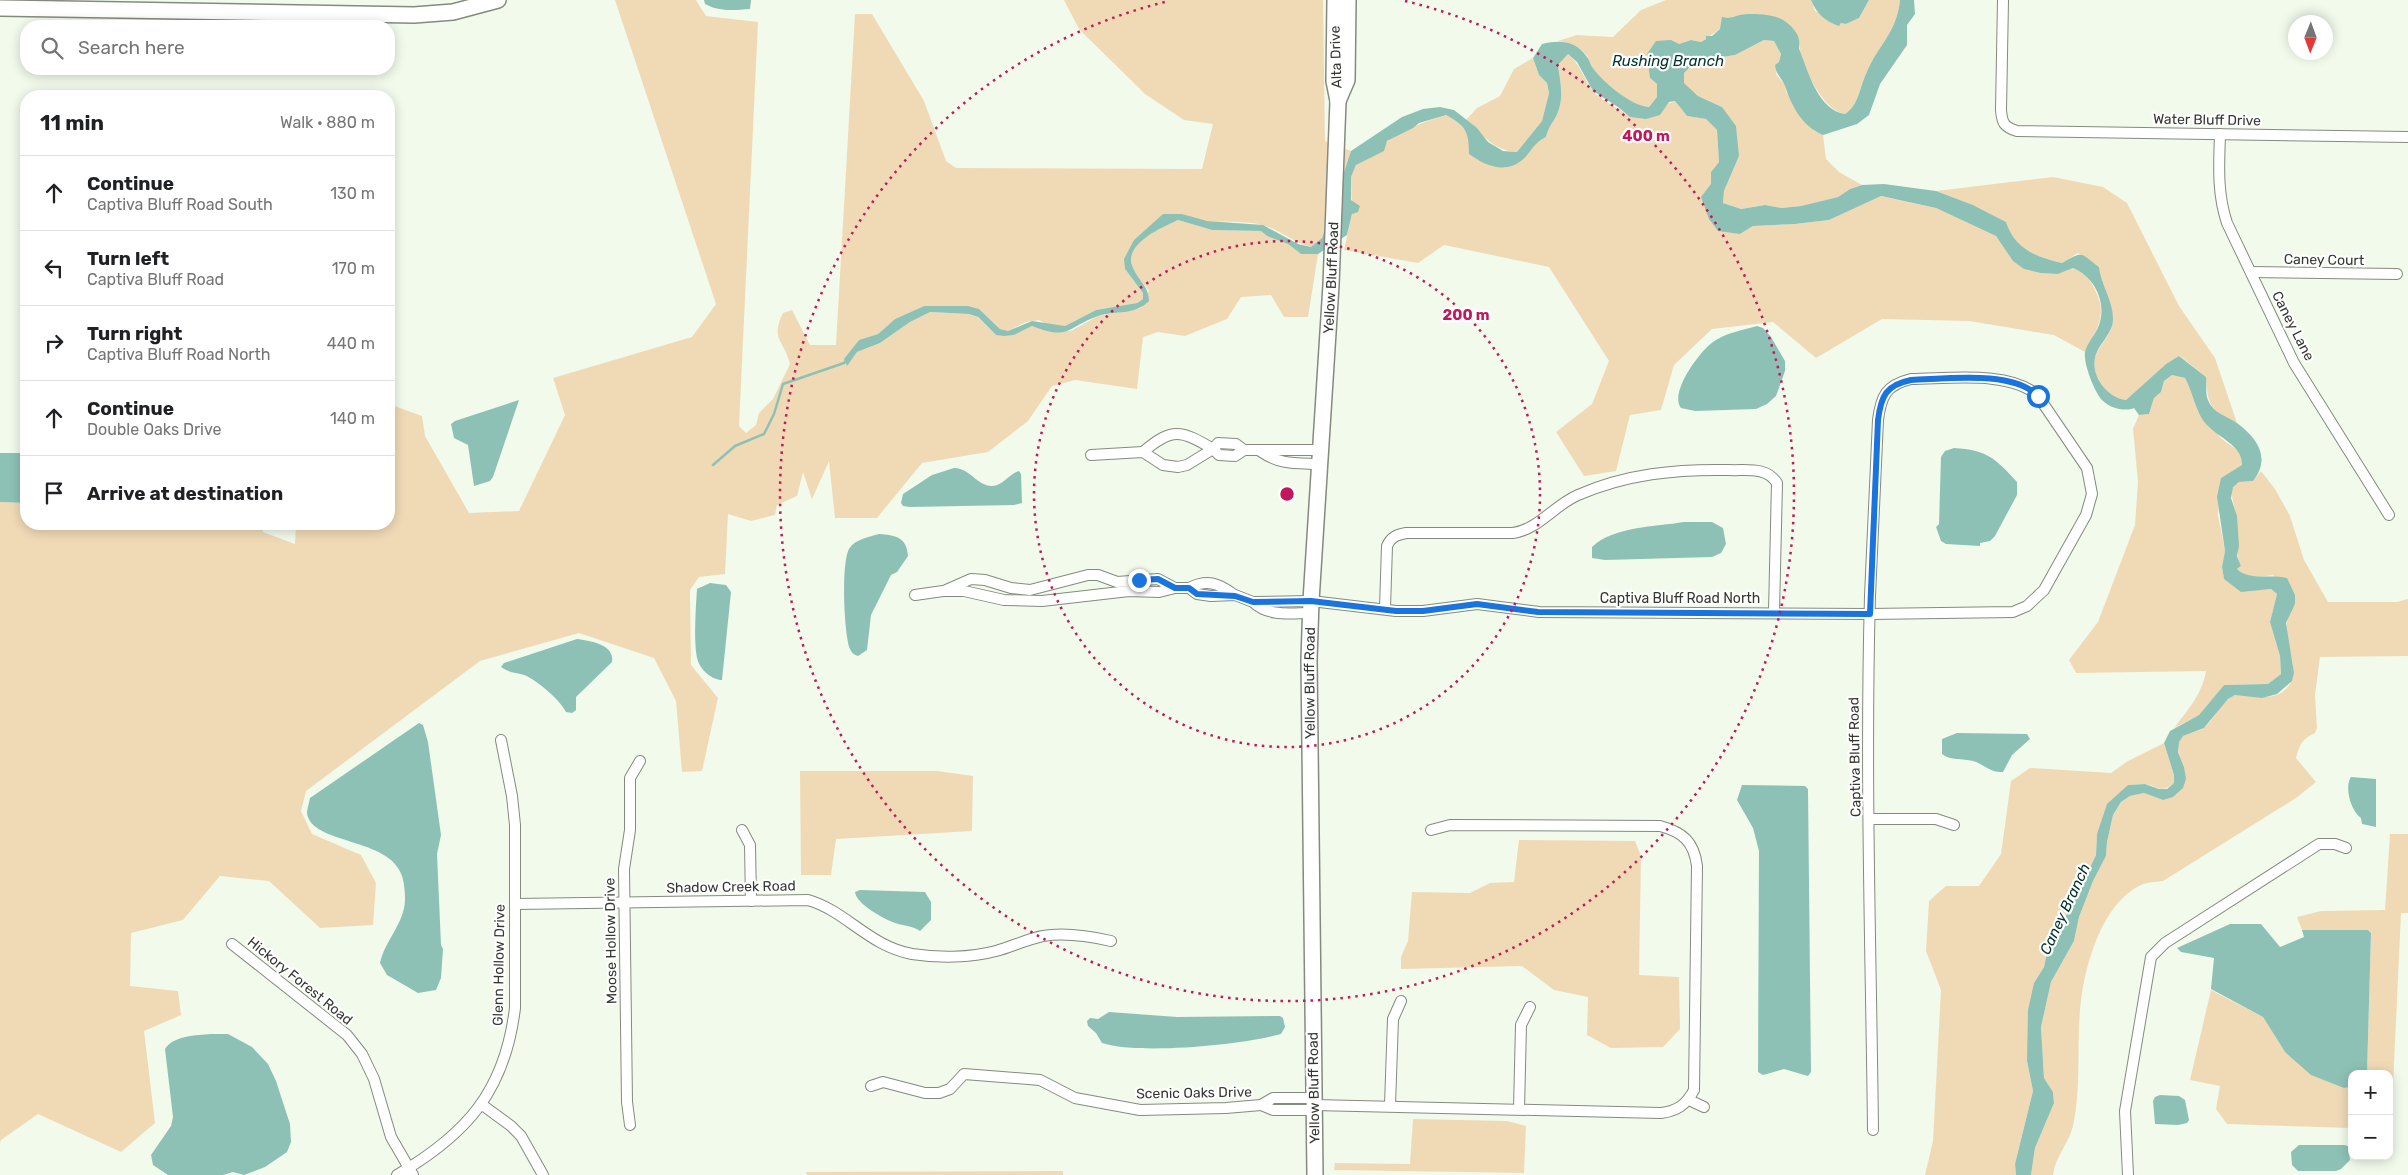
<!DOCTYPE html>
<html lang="en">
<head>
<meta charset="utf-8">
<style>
  body { margin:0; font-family:Rubik,sans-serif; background:#f6f6f6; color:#202124 }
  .controls { position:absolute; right:15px; bottom:15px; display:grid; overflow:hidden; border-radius:10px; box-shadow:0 2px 12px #0003 }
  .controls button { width:45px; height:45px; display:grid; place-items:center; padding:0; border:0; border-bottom:1px solid #e0e0e0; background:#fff; color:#202124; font:25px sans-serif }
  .compass { position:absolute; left:2288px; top:15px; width:45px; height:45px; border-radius:50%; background:#fff; box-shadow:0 2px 12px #0003; rotate:181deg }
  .stop { position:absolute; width:15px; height:15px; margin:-11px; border:4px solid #1974dd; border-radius:50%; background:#fff }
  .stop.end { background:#1974dd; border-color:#fff; box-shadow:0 1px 5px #0008 }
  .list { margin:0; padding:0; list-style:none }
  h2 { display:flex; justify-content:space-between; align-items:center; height:65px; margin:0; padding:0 20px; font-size:21px }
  h2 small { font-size:16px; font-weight:400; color:#757577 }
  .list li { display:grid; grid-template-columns:32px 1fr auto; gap:15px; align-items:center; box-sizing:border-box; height:75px; padding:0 20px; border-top:1px solid #e0e0e0 }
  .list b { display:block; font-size:19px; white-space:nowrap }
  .list p { margin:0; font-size:16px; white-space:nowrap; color:#757577 }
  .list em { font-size:16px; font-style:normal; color:#757577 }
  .icon { flex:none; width:28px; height:28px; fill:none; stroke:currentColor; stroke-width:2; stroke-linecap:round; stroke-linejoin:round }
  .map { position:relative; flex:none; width:2408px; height:1175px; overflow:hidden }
  .search { position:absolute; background:#fff; box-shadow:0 2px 12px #0003; left:20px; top:20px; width:375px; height:55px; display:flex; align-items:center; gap:12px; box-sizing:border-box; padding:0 18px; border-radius:20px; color:#757577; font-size:19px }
  .panel { position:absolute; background:#fff; box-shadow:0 2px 12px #0003; left:20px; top:90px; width:375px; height:440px; border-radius:20px }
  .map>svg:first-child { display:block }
  .green { fill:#f0dab6 }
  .water { fill:#8ec1b6 }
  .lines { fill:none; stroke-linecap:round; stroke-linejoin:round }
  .stream { stroke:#8ec1b6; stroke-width:2.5 }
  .street-casing { stroke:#848b7e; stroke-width:12 }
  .secondary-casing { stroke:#848b7e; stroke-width:18 }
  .street { stroke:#fff; stroke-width:10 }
  .secondary { stroke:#fff; stroke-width:15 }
  .route { stroke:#1974dd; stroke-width:6 }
  .ring { fill:none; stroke:#c2185b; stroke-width:2.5; stroke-dasharray:2.5 5 }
  .labels { text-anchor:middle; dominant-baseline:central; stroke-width:4.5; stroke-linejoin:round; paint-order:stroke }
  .street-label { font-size:14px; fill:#353832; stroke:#fff }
  .water-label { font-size:15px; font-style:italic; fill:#01332c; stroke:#fff }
  .centre { fill:#c2185b; stroke:#fff; stroke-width:2.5 }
  .ring-label { font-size:15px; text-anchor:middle; font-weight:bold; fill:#c2185b; stroke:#fff; stroke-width:4.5; stroke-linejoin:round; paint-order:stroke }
</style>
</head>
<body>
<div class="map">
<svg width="2408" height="1175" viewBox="0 0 2408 1175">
  <rect width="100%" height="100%" fill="#f2faec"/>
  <g class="green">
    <path d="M615,0h81l10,16 52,6 -19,404 7,7 10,-8 3,-12 14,-14 17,-35c-6,-25 -20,-24 -7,-51l9,-3 18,35h26l19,-331h17l52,87 22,60 10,7 246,1 11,-45 -29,-4 -39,-26 -66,-65 -15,-29h259l2,141 26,10 -29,87 -11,9c-18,-4 -31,-18 -49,-22 -27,-7 -53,2 -81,-11l-47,26 -9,29 18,24v6l-6,4 -41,7 -31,16 -17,-1 -9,-5 -13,2 -18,9 -8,-2 -21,-20 -55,-3 -29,13 -17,15 -19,6 -15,20 3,5 10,-13 23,-9 30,-21 20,-10 39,2 8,3 19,18h18l18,-9 11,4 28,1 27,-15 43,-8 8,-17c-5,-7 -13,-15 -16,-23 -10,-25 28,-40 45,-48l34,10 49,1 6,5 21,8 13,10h17l-10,63h-24l-13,-22 -30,2 -14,22 -42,17 -27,-4 -15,5 -6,52 -62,-9 -23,6 -24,35 -40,31 -66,11 -45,55h-42l-6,-57 -17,38 -9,-27 -6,24 -20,9 -2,10 -24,6 -23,-7 -3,60 -26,3 -9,13 1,75 27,33 -16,73 -20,1 -6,-71 -22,-43 -75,-25 -99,28 -174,130 -5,20 11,23 49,21 15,28 -3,42 -53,3 -51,-47 -49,-5 -37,44 -52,13 -1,53 48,5 3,24 -37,16 11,92 -34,29 -83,-38 -37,26 -1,4v-642l26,1v21h235l2,8 32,12 1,-20h93v-120l33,12 3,20 44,77 50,-2 46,-96 -12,-37 139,-41 24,-33z"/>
    <path d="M1666,0h145l4,11 31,13 13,-6 10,-18h31c-3,33 -23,46 -34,74 -7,15 -7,31 -21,40 -23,-3 -47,-54 -46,-75l-59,-24 -39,27 -10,-2 -12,4 -29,34 7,6v13l-8,10c-19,-1 -45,-25 -57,-39 -2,-3 -2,-8 -4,-11 -8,-10 -18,-15 -30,-16l19,-6 36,2 28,-27z"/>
    <path d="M1764,40l10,1 7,13 -5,20 9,11 1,7 28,39 9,4 3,24 13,13 23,13 -12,4 -12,8 -36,9 -20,2 -17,-3 -24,4 -18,-6 1,-12 15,-35 -17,-49 -24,-11 -14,-13v-10l12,-12 39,-6z"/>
    <path d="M1568,54c12,10 15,23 24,36 6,9 28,18 38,27l45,-16 12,15 19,3 11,11 2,32 -8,10v12l29,50 13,-8 42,-2 34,-4 51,-24 56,12 60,28 28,33 16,4 18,1 15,-6c12,5 17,11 22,22 13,25 2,39 -10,62l-31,-17 -85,-14 -87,-2 -66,39 -43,-36 -61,7 -38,36 -13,45 -31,5 -14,56 -32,5 -28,-44 36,-28 17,-43 -60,-94 -105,-22 -26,18 -74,-13 8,-36 -1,-37 5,-12c15,-7 19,-16 32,-24 18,-12 37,-20 58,-26 20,11 23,17 24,39l51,7 16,-19 9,-5c3,-12 8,-15 12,-25 6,-15 2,-32 0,-47z"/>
    <path d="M1533,58l6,17 8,8 2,10 -7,28 -25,31c-26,-2 -32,-17 -51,-32l11,-12 23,-12 14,-27z"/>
    <path d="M2053,177l50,10 24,16 52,103 36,52 22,65c-27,-14 -29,-16 -31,-46l-26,-21 -14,8 -40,36c-18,-2 -35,-23 -31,-42 3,-12 17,-23 17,-35 1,-22 -10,-36 -13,-56l-21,-14 -16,10c-26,-6 -47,-14 -56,-41l-33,-17 -37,-14z"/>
    <path d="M2172,375l13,3c9,15 26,50 37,61 10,9 21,10 21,26l-22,13 -3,37 7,36 -3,16 2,12 17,12 30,-2 6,5 -7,28 10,34 1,18 -13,10 -44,1 -25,30 -25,13c14,-18 28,-34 32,-57l-130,2 -7,-13 29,-38 37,-97 3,-43 -5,-53 6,-14 10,-1 5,-16 7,-6 3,-11z"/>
    <path d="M2261,471l14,18 15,27 14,44 24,42h69l11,-3v57l-88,1 -5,38 2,33 -2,5c-12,5 -16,12 -19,25l20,24 -20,16 -133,83c-7,1 -16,1 -22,4 -38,18 -55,76 -60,115 -5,41 1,85 -8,126 -4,17 -18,31 -20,49h-22l4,-27 19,-45 -1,-11 -9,-14 -3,-51 10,-45 23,-41 5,-24 14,-36 13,-25 1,-14 6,-27 8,-13 9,-6 14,-3 19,7 21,-33c-3,-8 -8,-17 -5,-26 3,-9 19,-8 26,-14 10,-8 18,-29 31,-32 17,-3 36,9 51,-7 16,-19 -5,-45 0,-66 1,-6 5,-12 8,-18l-22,-29c-13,2 -26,4 -36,-6l4,-3c-7,-15 -2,-34 -5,-51 -2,-11 -5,-17 -4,-28l7,-5 14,-1z"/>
    <path d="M2164,743l10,32v8c-14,12 -16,2 -30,1 -5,0 -11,1 -16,1l-31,49 -1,21 -27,56 -20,32 -5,24 -10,16 -7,78 6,30 -18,73 1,11h-91l8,-34 8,-151 -15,-39 3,-50 17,-15h33l22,-32 10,-73 19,-13 81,5 17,-12z"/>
    <path d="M800,771h137l36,5 -1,55 -136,8 -5,36h-30z"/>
    <path d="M2390,834h18v79h-7l-10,216h-2v-55h-22l4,-141 -3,-3h-66l-5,-13 24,-6 64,-1z"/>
    <path d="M1519,840l116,1 6,15 -2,119 40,2 1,52 -17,18 -52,1 -24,-13 1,-38 -34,-7 -32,-24 -121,3v-12l7,-16 4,-49 58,1 20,-10 24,-1z"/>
    <path d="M2211,990l52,27 22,35 59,35 8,-1v42l-125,-4 -11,-15 4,-23 -30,-6z"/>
    <path d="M1413,1119l94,2 19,5 -2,47 -190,-3 1,-7 75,1z"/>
    <path d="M1063,1171v4h-256l-1,-3z"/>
  </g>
  <g class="water">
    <path d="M704,0h47l-1,9c-15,1 -31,3 -45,-5z"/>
    <path d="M1811,0h58l-10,18 -13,6 -5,-1 -2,3c-13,-4 -23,-13 -28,-26z"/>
    <path d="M1900,0h14l1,14 -8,11v20l-27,39 -11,31 -12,9 -34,11c-21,-9 -31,-28 -38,-49 -3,-8 -9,-11 -10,-21l4,-3 2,-8 -7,-13 -10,-1 -29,15 -39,6 -12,12v10l14,13 24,11 14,19 3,30 -15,35 -1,12 18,6 24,-4 17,3 19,-2 37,-9 12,-8 12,-4 22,-1 52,7 37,14 33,17c9,27 30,35 56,41 22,-13 18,-10 37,4 2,18 14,33 14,52 0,15 -15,25 -18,39 -4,19 13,40 31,42l40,-36 13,-8 27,21c1,6 -1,17 2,23 5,13 19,16 29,23 21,16 34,35 16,58l-14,1 -6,5 -2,11 6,18 2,30 -2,10 4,10 -4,3c12,12 34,5 50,9l8,17v9l-9,19 8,50 -2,8 -15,13 -15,4 -27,-3 -7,4 -24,29 -21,8 -4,6 -1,10 6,15 2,12 -3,9 -10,9 -10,3 -19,-7 -14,3 -9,6 -8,13 -6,27 -1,14 -13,25 -14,36 -5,24 -23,41 -10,45 3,51 9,14 1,11 -19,45 -4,27h-15l-1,-11 18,-73 -6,-30 1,-51 6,-27 10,-16 5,-24 20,-32 27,-56 1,-21 10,-30 21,-19 17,-1 14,5h8l7,-6v-8l-10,-32 6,-12 29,-16 25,-30 44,-1 13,-10 -1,-18 -10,-34 7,-28 -6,-5 -30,3 -17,-13 -2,-12 3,-16 -8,-54 4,-19 21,-13c1,-19 -23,-27 -35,-40 -11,-11 -14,-33 -22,-47l-13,-3 -8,6 -3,11 -7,6 -5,16 -10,1 -5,-7c-9,4 -24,0 -31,-7 -8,-7 -20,-38 -18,-49 2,-9 11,-18 14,-27 8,-22 -4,-48 -26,-57l-15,6 -18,-1 -16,-4 -11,-8 -17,-25 -60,-28 -55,-12 -52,24 -34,4 -42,2 -13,8 -22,-3 -9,-12 -8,-22 10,-13v-12l8,-10 -2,-32 -11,-11 -19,-3 -12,-15 -6,1 -9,13 -14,4 -16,-2 -12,-10 -25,-16 -16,-29 -9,-8 -10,11c2,15 6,32 0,47 -4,10 -9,13 -12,25 -13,6 -15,16 -25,24 -17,13 -37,4 -52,-7 0,-22 -3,-28 -23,-39l-27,8 -6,5 -26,13 -3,10 -28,14 -5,12v23l9,6 -2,6 -6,2 -5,21 -29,19h-17l-13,-10 -21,-8 -6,-5 -49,-1 -34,-10c-17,8 -58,25 -44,50 6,12 15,17 15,31 -15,15 -33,9 -51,15 -31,11 -28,25 -66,10l-18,9 -10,1 -8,-1 -18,-18 -9,-3 -39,-2 -20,10 -30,21 -23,9 -10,14 -3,-7 15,-19 19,-6 17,-15 29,-13h44l11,3 21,20 8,2 24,-10 33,5 31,-16 41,-7 6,-4v-6l-18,-24 -1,-10 10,-19 29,-26h19l25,7 56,4 35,19 13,3 11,-9 29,-87 51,-34 21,-8 17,-2 14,3 23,18 11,14 15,9 14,1 25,-31 7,-28 -2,-10 -8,-8 -6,-17 9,-14c18,-4 33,-4 45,13 3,3 3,7 5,10 11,15 39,39 57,40l8,-10v-13l-7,-6 -3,-24 9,-13 15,-1 8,4 12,-4 10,2 5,-3v-3h6l8,-7 2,-12c9,2 10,0 18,-2 10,-2 29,-1 39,3 8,3 19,13 20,22 1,4 -1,7 1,11 8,21 19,60 45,63 14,-9 14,-25 21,-40 11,-28 31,-41 34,-74z"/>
    <path d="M1757,326l6,2 8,9 14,24v10l-9,25 -9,8 -11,5 -61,2 -14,-3c-12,-15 18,-56 32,-66 12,-9 30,-12 44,-16z"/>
    <path d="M519,400l-26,77 -3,4 -16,5 -6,-41 -14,-7 -3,-14 4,-3z"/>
    <path d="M1954,448c33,2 41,10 63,34v13l-22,41 -5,5 -10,2v3l-34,-2 -5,-3 -5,-14 3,-3 2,-67 4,-6z"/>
    <path d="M0,453h26v50l-26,-1z"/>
    <path d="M954,468c16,0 23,18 38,18 11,0 18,-13 27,-15l2,3 1,29 -8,2 -104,2 -7,-1 -2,-3 2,-9 29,-19z"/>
    <path d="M1684,522h28l11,6 3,16 -5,9 -9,4 -107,3 -13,-2v-11c22,-21 63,-20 92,-25z"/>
    <path d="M879,534c16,1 28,3 29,22l-11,16 -6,3 -20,40 -4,35 -9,6c-4,-1 -6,-3 -8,-7 -6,-15 -9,-86 -1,-100 6,-10 20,-12 30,-15z"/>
    <path d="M710,583l16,2 5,7 -9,88c-10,0 -21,-10 -24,-19 -5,-15 -2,-55 -1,-72z"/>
    <path d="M577,639c13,2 38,5 35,23l-36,35v13l-4,3 -6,-1c-6,-12 -29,-32 -42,-37 -9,-3 -15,-2 -23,-8l3,-4z"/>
    <path d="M419,723l4,2 5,17 13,93 -4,19 4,91 2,4 -2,29 -5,12 -18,3 -31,-18 -7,-12c5,-23 25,-40 25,-64 0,-7 -1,-17 -3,-23 -12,-39 -91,-31 -95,-63 0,-4 2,-10 3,-15z"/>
    <path d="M1957,733l70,1 3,5 -18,16 -9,17c-13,1 -19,-8 -30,-11 -11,-3 -22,0 -31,-7v-15z"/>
    <path d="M2351,777l25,2v48l-14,-3 -1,-6c-10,-7 -17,-31 -10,-41z"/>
    <path d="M1742,785l63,1 3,3 3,283 -3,4 -24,-7 -21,6 -5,-3 1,-221 -6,-23 -16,-28z"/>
    <path d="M860,890l65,2 6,10v18l-11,11c-7,-5 -16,-5 -25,-8 -11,-4 -39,-19 -40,-31z"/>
    <path d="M2230,924h31l19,23 24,-10 -2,-7h66l3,3 -4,141h-15v12l-8,2 -33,-13 -26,-23 -22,-35 -52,-28 3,-31 -33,-6 -4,-4z"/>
    <path d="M1109,1012l68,5 103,-1 3,2 2,9 -4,7c-39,11 -142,21 -179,9l-6,-10 -8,-7 -1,-5 3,-3 8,1z"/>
    <path d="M211,1034h17l24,13 16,17 8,17 14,43 1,18 -4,10 -22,15 -21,8 -11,-3 -10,3h-55l-15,-10 -2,-10 20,-29 2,-9 -8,-68c8,-13 31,-14 46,-15z"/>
    <path d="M2160,1095l19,1 6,4 4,20 -2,3 -9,2 -23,-1 -2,-23 2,-4z"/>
    <path d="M2299,1145h45l4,1 2,14 -9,9 -5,2h-38l-6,-6 -1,-13z"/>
  </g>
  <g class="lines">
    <path class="stream" d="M713,465l22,-19 29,-12 10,-20 9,-30 61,-21 3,-4"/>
    <g class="street-casing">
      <g id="street">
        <path d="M2003,0l-2,110c1,13 3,17 16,21l391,6"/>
        <path d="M2220,134c-1,31 -3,59 7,89l67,140 95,152"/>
        <path d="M2251,272l146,2"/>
        <path d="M1260,451c20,14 35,12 59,13"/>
        <path d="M1143,452c29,-25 38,-22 70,-3l5,-6 18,1 8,6h75"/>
        <path d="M1091,455l52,-3 20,13 15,2 9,-2 26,-16 6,6 16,1 9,-6"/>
        <path d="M1189,588c18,-9 29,-5 44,6"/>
        <path d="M946,590l25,-11 14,1 26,8 19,2 58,-15h10l19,7 41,-3 17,9"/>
        <path d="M915,595l28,-4h21l40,9 38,1 87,-10 30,1 16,-4h14l8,6 14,2 24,-1 18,7 58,-1 85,10h27l54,-7 62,8 331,2 143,-2 14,-6 17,-16 42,-75 6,-21 -5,-26 -49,-72c-27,-26 -91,-17 -127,-17 -25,6 -30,17 -33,41l-8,176c-5,178 1,356 3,534"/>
        <path d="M1253,602c15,15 38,11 57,11"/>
        <path d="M1385,608l2,-62c4,-9 9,-11 19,-13h107c26,-4 40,-27 65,-38 48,-21 98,-26 150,-25 18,1 38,-4 49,13l-3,129"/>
        <path d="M1869,819h67l18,6"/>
        <path d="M742,830l8,15 1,56"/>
        <path d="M515,904l293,-4c38,11 61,46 104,54 26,4 58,4 84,-3 15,-4 31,-12 47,-15 22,-4 46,0 68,5"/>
        <path d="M232,944l115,91 15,19 12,25 17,58 22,38"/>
        <path d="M871,1086l12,-4 42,11h14l11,-4 14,-15 76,6 35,18 65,12 86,-2 35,-3 12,-7h41"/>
        <path d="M1689,1100l15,7"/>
        <path d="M481,1104l30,22 10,10 22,39"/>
        <path d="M1261,1105l12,5h41"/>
        <path d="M1314,1105l347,8c16,-2 25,-8 33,-23l3,-224c-3,-24 -14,-34 -37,-40l-210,-1 -19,5"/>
        <path d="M1390,1105l3,-86 8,-18"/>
        <path d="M1519,1109l2,-84 9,-18"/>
        <path d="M630,1125l-3,-23 -3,-233 6,-39v-52l10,-17"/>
        <path d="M397,1175c70,-41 108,-84 118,-167v-183l-3,-29 -11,-56"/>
        <path d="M2128,1175l-3,-64 26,-154 14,-14 154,-99h16l11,4"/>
      </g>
    </g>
    <g class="secondary-casing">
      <g id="secondary">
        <path d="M0,8l414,7 39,-3 45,-12"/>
        <path d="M1338,101l9,-21 1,-80"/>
        <path id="s1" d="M1315,1175l-6,-515 2,-59 20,-316 7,-184 -4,-20 1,-81"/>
      </g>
    </g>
    <use href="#street" class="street"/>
    <use href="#secondary" class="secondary"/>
  </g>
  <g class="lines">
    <path class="route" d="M1139,580l19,-1 17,9h14l8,6 38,2 18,6 58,-1 85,10h27l54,-7 61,8 332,2 8,-194c3,-24 8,-35 33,-40 36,-1 101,-10 127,16"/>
  </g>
  <g class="ring">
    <circle cx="1287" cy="494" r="253"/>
    <path d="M1405 1A507 507 0 1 1 1169 1"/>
  </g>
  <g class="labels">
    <g class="street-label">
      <text transform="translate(1336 57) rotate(-92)">Alta Drive</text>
      <text transform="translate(2207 120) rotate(1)">Water Bluff Drive</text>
      <text transform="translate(2324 260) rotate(1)">Caney Court</text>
      <text stroke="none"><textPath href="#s1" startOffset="898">Yellow Bluff Road</textPath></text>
      <text transform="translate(2293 326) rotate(63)">Caney Lane</text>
      <text x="1680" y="598">Captiva Bluff Road North</text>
      <text stroke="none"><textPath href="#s1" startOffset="492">Yellow Bluff Road</textPath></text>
      <text transform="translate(1855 757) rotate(-91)">Captiva Bluff Road</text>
      <text transform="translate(731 887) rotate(-1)">Shadow Creek Road</text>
      <text transform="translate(611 941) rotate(-91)">Moose Hollow Drive</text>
      <text transform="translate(499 965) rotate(-89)">Glenn Hollow Drive</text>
      <text transform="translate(300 981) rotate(39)">Hickory Forest Road</text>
      <text transform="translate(1314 1088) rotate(-91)">Yellow Bluff Road</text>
      <text transform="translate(1194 1093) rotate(-1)">Scenic Oaks Drive</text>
    </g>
    <g class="water-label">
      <text x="1668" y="61">Rushing Branch</text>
      <text transform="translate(2065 909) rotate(-65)">Caney Branch</text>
    </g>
  </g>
  <circle cx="1287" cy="494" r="8" class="centre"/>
  <g class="ring-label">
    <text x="1646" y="141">400 m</text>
    <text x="1466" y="320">200 m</text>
  </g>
</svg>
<div class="controls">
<button>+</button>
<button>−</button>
</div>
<svg class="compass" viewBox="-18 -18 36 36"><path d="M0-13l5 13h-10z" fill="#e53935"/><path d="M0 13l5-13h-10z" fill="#757577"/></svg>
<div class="stop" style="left:2038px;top:396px"></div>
<div class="stop end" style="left:1139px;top:580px"></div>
<div class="search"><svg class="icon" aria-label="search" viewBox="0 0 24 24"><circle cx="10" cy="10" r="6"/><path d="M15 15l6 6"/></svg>Search here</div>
<section class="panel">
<h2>11 min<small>Walk · 880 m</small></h2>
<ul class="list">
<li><svg class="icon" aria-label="ahead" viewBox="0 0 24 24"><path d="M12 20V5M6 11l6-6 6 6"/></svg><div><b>Continue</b><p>Captiva Bluff Road South</p></div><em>130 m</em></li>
<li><svg class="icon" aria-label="left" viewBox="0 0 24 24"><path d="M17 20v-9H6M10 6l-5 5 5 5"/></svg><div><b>Turn left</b><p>Captiva Bluff Road</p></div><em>170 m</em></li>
<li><svg class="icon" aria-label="right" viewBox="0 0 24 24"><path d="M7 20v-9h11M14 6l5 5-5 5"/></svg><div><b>Turn right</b><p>Captiva Bluff Road North</p></div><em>440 m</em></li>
<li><svg class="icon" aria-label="ahead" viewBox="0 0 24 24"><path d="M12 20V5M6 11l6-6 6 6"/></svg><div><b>Continue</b><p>Double Oaks Drive</p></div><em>140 m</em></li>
<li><svg class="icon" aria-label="arrive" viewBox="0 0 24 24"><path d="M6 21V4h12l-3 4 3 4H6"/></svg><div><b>Arrive at destination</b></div></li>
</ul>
</section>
</div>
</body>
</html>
